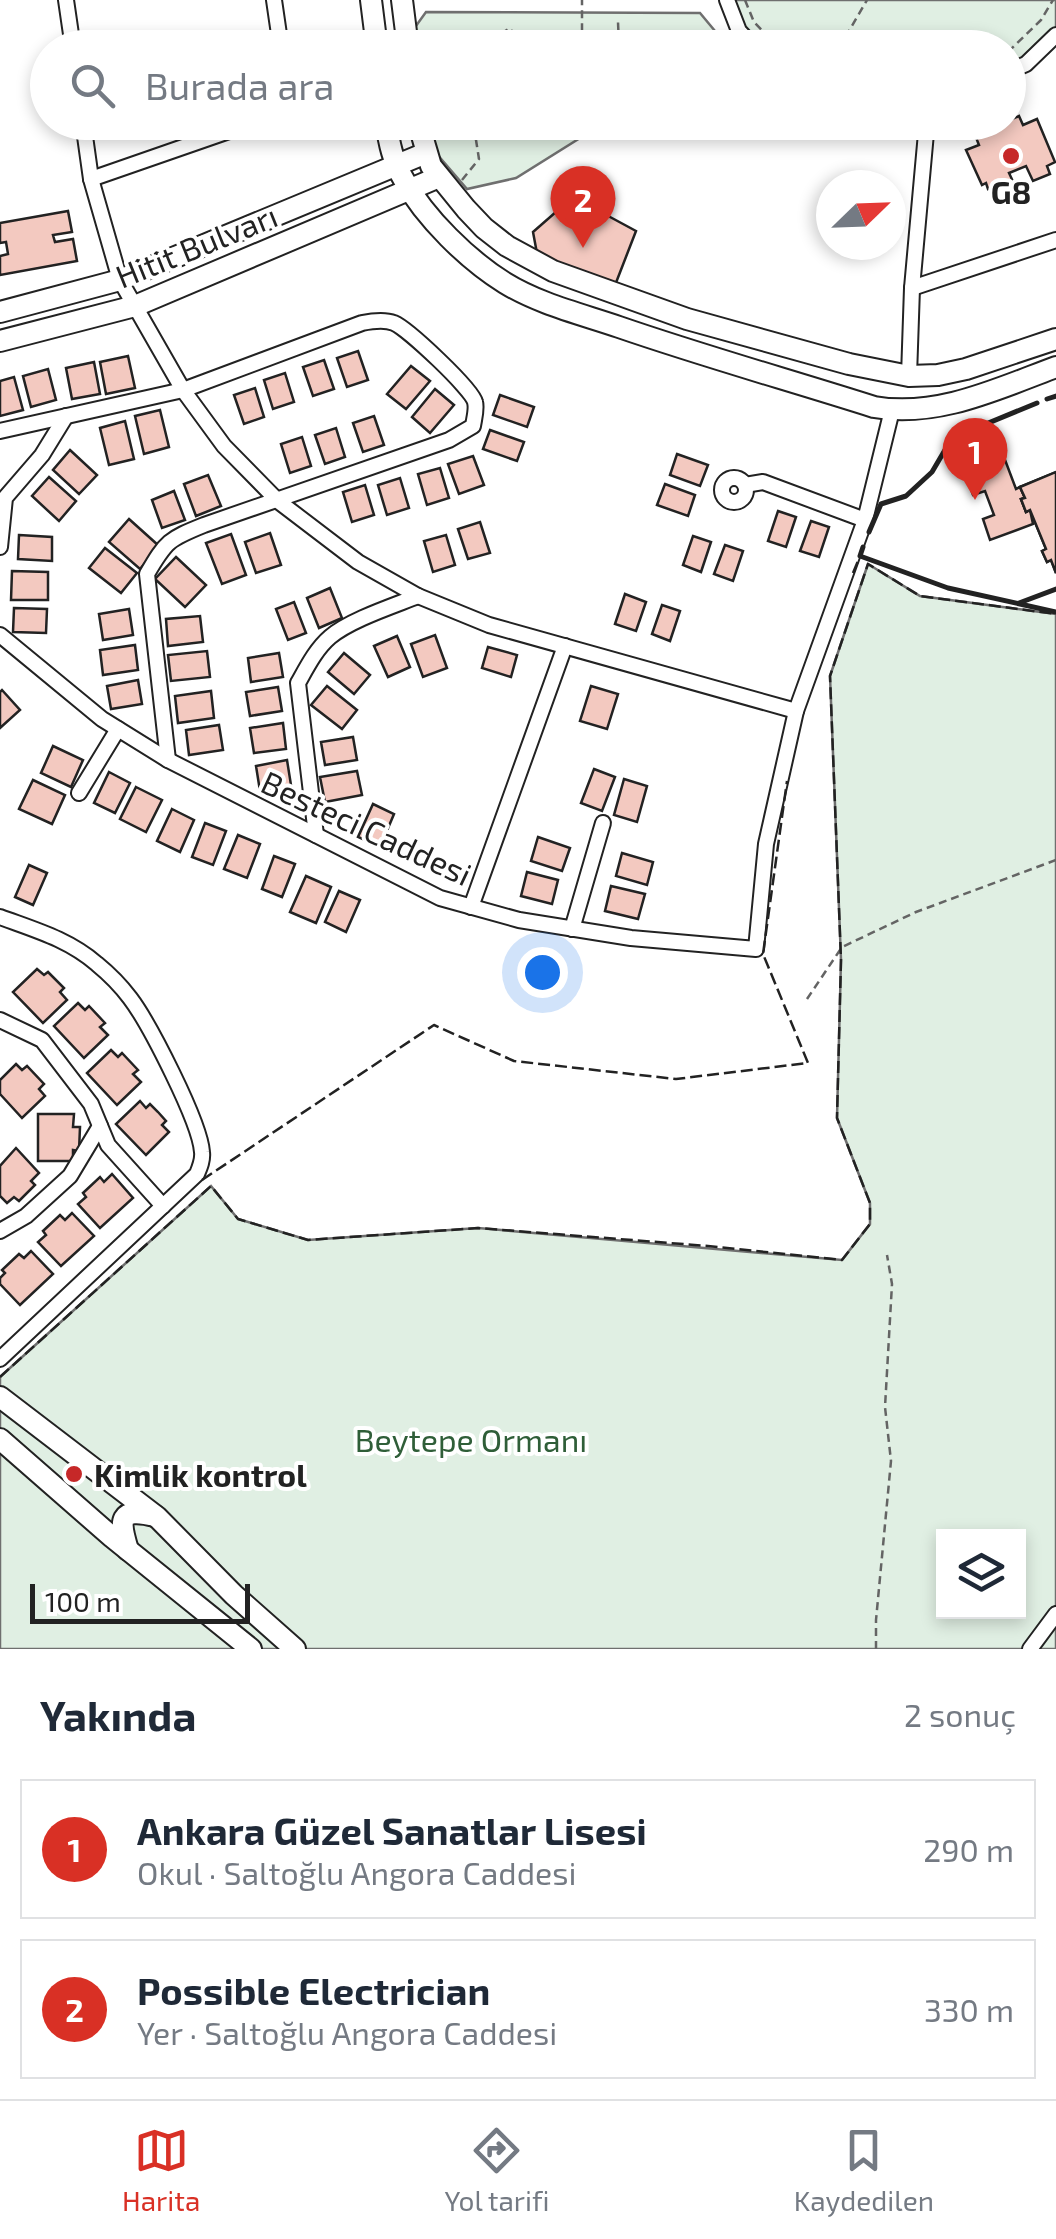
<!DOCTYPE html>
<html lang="tr">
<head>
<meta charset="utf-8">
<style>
  body { margin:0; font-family:"Exo 2",sans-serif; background:#f6f6f7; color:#1f2937 }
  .controls { position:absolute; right:30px; bottom:30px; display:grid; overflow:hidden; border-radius:0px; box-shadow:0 5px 15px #0003 }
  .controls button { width:90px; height:90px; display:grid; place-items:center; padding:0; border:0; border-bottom:2px solid #e0e1e3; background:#fff; color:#1f2937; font:50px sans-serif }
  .compass { position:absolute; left:816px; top:170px; width:90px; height:90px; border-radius:50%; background:#fff; box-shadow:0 5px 15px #0003; rotate:67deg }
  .scale { position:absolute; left:30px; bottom:25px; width:220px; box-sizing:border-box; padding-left:10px; border:5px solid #222; border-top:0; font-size:28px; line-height:35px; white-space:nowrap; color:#222; -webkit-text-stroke:8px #fff; paint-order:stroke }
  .you { position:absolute; left:542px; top:972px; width:35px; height:35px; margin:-25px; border:8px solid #fff; border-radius:50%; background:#1a73e8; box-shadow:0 0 0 15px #1a73e833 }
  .badge { display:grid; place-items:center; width:65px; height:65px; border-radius:50%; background:#d93025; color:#fff; font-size:32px; font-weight:700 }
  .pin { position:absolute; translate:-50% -82px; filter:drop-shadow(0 2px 5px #0008) }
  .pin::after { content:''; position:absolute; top:52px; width:35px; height:30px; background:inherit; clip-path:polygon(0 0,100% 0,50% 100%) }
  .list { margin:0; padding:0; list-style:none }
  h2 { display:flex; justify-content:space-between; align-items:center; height:130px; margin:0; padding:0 40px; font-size:42px }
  h2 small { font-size:32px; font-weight:400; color:#747a83 }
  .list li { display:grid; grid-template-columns:65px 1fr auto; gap:30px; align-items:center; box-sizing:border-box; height:140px; margin:0 20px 20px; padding:0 20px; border:2px solid #e0e1e3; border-radius:0px }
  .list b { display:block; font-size:38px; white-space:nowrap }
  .list p { margin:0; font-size:32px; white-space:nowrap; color:#747a83 }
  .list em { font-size:32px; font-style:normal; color:#747a83 }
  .icon { flex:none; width:55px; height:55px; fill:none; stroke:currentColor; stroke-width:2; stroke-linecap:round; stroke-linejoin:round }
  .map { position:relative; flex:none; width:1056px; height:1649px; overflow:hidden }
  .search { position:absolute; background:#fff; box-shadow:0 5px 15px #0003; left:30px; right:30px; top:30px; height:110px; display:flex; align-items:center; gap:25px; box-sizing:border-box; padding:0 35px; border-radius:55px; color:#747a83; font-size:38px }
  .sheet { height:450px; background:#fff }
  nav { display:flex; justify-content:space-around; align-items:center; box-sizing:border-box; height:140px; border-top:2px solid #e0e1e3; background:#fff; font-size:28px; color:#747a83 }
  nav a { display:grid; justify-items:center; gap:5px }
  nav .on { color:#d93025 }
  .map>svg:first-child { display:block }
  .green { fill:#e0efe3; stroke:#6f6f6f; stroke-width:2.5; fill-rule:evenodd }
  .building { fill:#f3c9c0; stroke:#222; stroke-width:2.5 }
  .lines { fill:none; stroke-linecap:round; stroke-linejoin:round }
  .street-casing { stroke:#222; stroke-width:18 }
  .secondary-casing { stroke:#222; stroke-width:24 }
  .path { stroke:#646464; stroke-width:2.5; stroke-dasharray:8 5; stroke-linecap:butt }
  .street { stroke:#fff; stroke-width:14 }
  .secondary { stroke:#fff; stroke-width:20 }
  .fence { stroke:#222; stroke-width:2.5; stroke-dasharray:12 5; stroke-linecap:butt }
  .wall { stroke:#222; stroke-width:5 }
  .poi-dot { fill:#c62828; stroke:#fff; stroke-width:4 }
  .labels { text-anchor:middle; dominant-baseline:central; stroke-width:8; stroke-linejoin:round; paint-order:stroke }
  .poi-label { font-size:32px; font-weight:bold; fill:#222; stroke:#fff }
  .street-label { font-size:32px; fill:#222; stroke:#fff }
  .park-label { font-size:32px; fill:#2f5e38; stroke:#fff }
</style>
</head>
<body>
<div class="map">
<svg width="1056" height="1649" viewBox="0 0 1056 1649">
  <rect width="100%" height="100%" fill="#fff"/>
  <g class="green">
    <path d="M727,0h329v35l-47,37 -1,-24 -253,-1z"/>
    <path d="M426,12l274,1 25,30 -6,5h-303l-3,-18z"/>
    <path d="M430,123h174l-88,55 -49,11 -31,-36z"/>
    <path d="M868,564l52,32 136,18v1035h-1056v-272l211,-191 27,33 70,21 170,-12 364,32 28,-36v-21l-33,-85 4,-158 -11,-284zM944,1536h74v76h-74z"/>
  </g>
  <g class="building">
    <path d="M1019,116l4,9 14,-6 18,43 -8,4 3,8 -17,7 -7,-15 -17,7 7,15 -17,8 -4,-10 -7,3 -2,-6 -4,2 -16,-35 13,-5 -4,-10z"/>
    <path d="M573,197l63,34 -24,62 -73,-29 -6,-32z"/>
    <path d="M68,211l4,21 -19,3 2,7 18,-3 4,22 -77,14v-19l8,-2 -2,-12 -6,1v-20z"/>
    <path d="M358,351l10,29 -21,7 -10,-29z"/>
    <path d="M128,356l7,32 -29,6 -6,-32z"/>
    <path d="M324,360l10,29 -21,7 -10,-29z"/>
    <path d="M94,362l6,32 -28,5 -6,-31z"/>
    <path d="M411,366l19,15 -24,28 -19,-15z"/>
    <path d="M48,369l8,31 -25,7 -8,-31z"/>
    <path d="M285,373l9,29 -21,7 -9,-29z"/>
    <path d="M14,377l9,33 -23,6v-35z"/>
    <path d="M255,388l9,29 -20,7 -10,-29z"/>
    <path d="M435,389l19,16 -24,28 -18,-16z"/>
    <path d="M500,395l34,12 -7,20 -34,-12z"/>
    <path d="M160,410l9,37 -25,7 -9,-38z"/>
    <path d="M374,416l10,29 -21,7 -10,-29z"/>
    <path d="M125,421l9,38 -25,6 -9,-37z"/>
    <path d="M336,428l9,29 -20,7 -10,-29z"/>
    <path d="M490,430l34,12 -7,19 -34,-12z"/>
    <path d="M302,437l9,29 -21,7 -9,-29z"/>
    <path d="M999,444l17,45 4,-2 5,11 -4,1 5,13 4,-2 3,14 -43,16 -7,-21 11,-4 -9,-24 -12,4 -10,-28 11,-4 -3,-9z"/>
    <path d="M70,450l27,25 -18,19 -26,-24z"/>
    <path d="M677,454l31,11 -8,21 -30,-11z"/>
    <path d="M473,456l11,29 -25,9 -11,-30z"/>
    <path d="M440,468l9,30 -22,7 -9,-31z"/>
    <path d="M1056,472v101l-5,-13 -4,2 -5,-11 4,-2 -16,-39 -4,2 -5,-13 4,-1 -5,-11z"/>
    <path d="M1056,472v101l-5,-13 -4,2 -5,-11 4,-2 -16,-39 -4,2 -5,-13 4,-1 -5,-11z"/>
    <path d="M208,475l13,31 -25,10 -12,-32z"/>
    <path d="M49,477l27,24 -17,20 -27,-25z"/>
    <path d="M400,478l9,30 -22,7 -9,-30z"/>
    <path d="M665,484l30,11 -7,21 -31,-11z"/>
    <path d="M365,485l9,30 -22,7 -9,-30z"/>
    <path d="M174,491l11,29 -23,8 -10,-28z"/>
    <path d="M778,511l18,6 -10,30 -18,-6z"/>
    <path d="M129,519l30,27 -19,23 -31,-27z"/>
    <path d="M811,521l18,6 -10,30 -19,-6z"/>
    <path d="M480,522l10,31 -22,6 -10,-30z"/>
    <path d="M270,533l11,32 -25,8 -11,-31z"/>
    <path d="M231,534l15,41 -24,9 -16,-41z"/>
    <path d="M19,535l33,2v24l-34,-2z"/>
    <path d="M446,535l9,30 -22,7 -9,-31z"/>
    <path d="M693,536l18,6 -10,30 -18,-7z"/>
    <path d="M725,545l18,6 -10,30 -19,-7z"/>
    <path d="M105,548l32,25 -16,20 -32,-25z"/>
    <path d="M176,557l30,28 -21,22 -30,-28z"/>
    <path d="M12,571l36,1v28h-37z"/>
    <path d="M330,588l12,30 -23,10 -12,-30z"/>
    <path d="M625,594l21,8 -10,29 -21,-7z"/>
    <path d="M294,602l12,31 -18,7 -12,-31z"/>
    <path d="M662,605l18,6 -10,30 -18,-7z"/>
    <path d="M14,608l33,1 -1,24 -33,-1z"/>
    <path d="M129,609l4,26 -30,5 -4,-26z"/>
    <path d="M200,616l3,26 -35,4 -2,-27z"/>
    <path d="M435,635l12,33 -24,9 -12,-33z"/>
    <path d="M397,636l13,31 -22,10 -14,-31z"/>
    <path d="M135,645l3,25 -35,5 -3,-25z"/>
    <path d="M488,647l29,8 -6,22 -29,-9z"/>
    <path d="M207,651l3,26 -39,4 -3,-26z"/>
    <path d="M279,653l4,24 -32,5 -3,-24z"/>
    <path d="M344,653l26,22 -16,19 -26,-22z"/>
    <path d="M138,680l4,24 -31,5 -4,-23z"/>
    <path d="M327,686l30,24 -15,19 -31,-24z"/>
    <path d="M591,686l27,8 -11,35 -27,-8z"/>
    <path d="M278,687l4,24 -32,5 -4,-24z"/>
    <path d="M2,690l18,20 -20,18v-36z"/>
    <path d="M211,691l3,27 -36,5 -3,-27z"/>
    <path d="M283,723l3,26 -32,4 -4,-25z"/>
    <path d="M219,725l4,25 -34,5 -3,-25z"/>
    <path d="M353,737l4,23 -32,5 -4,-23z"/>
    <path d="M53,746l30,14 -12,27 -30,-14z"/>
    <path d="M287,760l4,25 -31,6 -4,-25z"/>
    <path d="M594,769l21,8 -13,34 -21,-8z"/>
    <path d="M357,771l5,24 -37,7 -5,-25z"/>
    <path d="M109,772l21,11 -15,30 -21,-10z"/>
    <path d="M624,779l23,7 -10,36 -23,-7z"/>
    <path d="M33,780l32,15 -13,29 -33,-15z"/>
    <path d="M136,787l26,13 -16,32 -26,-13z"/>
    <path d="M373,804l21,10 -14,33 -22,-10z"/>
    <path d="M172,809l22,11 -14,32 -23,-11z"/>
    <path d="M205,823l21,8 -13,34 -21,-8z"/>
    <path d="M238,835l22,9 -13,34 -23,-9z"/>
    <path d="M538,837l32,11 -8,23 -31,-10z"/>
    <path d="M622,853l31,9 -6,23 -31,-9z"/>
    <path d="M274,856l21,8 -13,33 -20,-8z"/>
    <path d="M29,865l18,8 -14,32 -18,-8z"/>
    <path d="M527,872l31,8 -6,24 -31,-8z"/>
    <path d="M306,876l25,11 -15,36 -26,-11z"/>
    <path d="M611,886l34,8 -7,25 -33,-8z"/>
    <path d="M339,891l21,9 -14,32 -21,-10z"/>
    <path d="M37,969l7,6 4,-3 16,16 -4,4 7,8 -24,23 -30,-31z"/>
    <path d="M78,1003l7,7 4,-4 16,17 -5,4 8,8 -24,23 -30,-32z"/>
    <path d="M111,1050l7,7 4,-4 16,17 -5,4 8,8 -24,23 -30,-32z"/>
    <path d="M16,1064l6,6 5,-4 17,18 -5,5 6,7 -23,22 -22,-24v-14z"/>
    <path d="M140,1101l6,7 4,-4 8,8 8,9 -4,4 7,7 -23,23 -30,-31z"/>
    <path d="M38,1114h36l-1,13h7l-1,24 -6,-1v11h-35z"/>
    <path d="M16,1148l23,25 -8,8 4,4 -16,16 -5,-4 -7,6 -7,-7v-30z"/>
    <path d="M112,1174l21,24 -33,30 -22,-24 8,-7 -3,-4 17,-16 4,5z"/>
    <path d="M72,1213l22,23 -33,30 -23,-24 8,-7 -3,-4 17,-16 5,5z"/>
    <path d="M31,1251l22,23 -33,31 -20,-21v-6l5,-5 -3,-3 17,-16 5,4z"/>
  </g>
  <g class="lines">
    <g class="street-casing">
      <g id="street">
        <path d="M66,0l7,48"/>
        <path d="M274,0l7,48"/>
        <path d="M727,0l12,31 16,17"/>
        <path d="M1008,72l18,-8 30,-29"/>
        <path d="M83,122l8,57 29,101 63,110 41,56 54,55 80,61 60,34 71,29 307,86 69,-191 27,-110"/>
        <path d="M91,179l164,-57"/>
        <path d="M912,288l144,-48"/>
        <path d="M909,376l3,-88 15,-166"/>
        <path d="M0,431l183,-41 179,-67c10,-2 22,-4 32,0 14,6 78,66 81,79 2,7 -1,17 -2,24l-24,14 -245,85c-35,14 -38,16 -57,49l21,186"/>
        <circle cx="734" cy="490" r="12"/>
        <path d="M745,485l18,-3 102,38"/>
        <path d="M0,547l5,-49 37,-43 24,-39"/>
        <path d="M0,635l102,84 66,41 272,138 79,22 112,18 125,11 10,-105 30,-133"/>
        <path d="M79,793l39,-64"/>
        <path d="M316,835l-18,-152c9,-16 18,-34 32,-46 20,-17 63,-31 88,-41"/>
        <path d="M471,907l94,-261"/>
        <path d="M0,917c35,13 68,22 97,47 11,9 24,22 33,34 19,25 70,124 72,154 1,8 -2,15 -5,22l-197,185"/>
        <path d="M572,929l31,-106"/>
        <path d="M0,1020l42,20 49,64 17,41 55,61"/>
        <path d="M0,1231l26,-15 44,-40 30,-50"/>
        <path d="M1030,1649l26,-35"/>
      </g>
    </g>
    <g class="secondary-casing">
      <g id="secondary">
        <path d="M371,0l6,48"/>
        <path d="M402,0l6,48"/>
        <path d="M386,122c3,21 7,40 18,58 21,38 64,80 101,103 34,21 76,31 114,44 84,29 170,53 255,80 63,11 123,-18 182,-40"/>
        <path d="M418,122l13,44 35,43 18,19 23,18 46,25 134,48 162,45 60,12 29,-1 28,-6 90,-30"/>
        <path d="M0,312l120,-32 306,-127"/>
        <path d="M0,341l135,-35 304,-129"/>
        <path d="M0,1397l157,120 77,78 61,54"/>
        <path d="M0,1439l112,98 139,112"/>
        <path d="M128,1550c-9,-30 -10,-43 27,-34"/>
      </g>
    </g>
    <g class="path">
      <path d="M745,0l9,22 25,26"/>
      <path d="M582,39l37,6 -1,-23"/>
      <path d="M479,48l31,-20 12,20"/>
      <path d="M566,48l16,-9v-39"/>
      <path d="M839,48l28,-48"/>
      <path d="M1008,52l33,-32 12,-20"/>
      <path d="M462,180l17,-21 -3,-19 -11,-16"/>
      <path d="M807,999l35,-52 74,-35 140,-52"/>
      <path d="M876,1649v-29l15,-159 -6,-54 7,-123 -5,-29"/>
    </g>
    <use href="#street" class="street"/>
    <use href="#secondary" class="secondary"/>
    <g class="fence">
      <path d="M853,573l7,-17 88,32 80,18"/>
      <path d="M202,1180l232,-155 80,36 162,18 132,-16 -45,-109 24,-173"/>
      <path d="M0,1377l211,-191 27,33 70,21 170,-12 230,18 134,14 28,-36v-21l-33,-85 4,-158 -11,-284 38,-112 52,32 136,18"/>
    </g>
    <g class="wall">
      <path d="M1047,399l9,-3"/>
      <path d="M869,532l12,-28 25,-8 26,-24 20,-34 85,-35"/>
      <path d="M863,547l-3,9 88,32 108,24"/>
      <path d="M1019,603l37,-14"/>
    </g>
  </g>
  <g class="poi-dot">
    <circle cx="1011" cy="156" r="10"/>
    <circle cx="74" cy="1474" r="10"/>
  </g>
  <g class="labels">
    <g class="poi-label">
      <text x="1011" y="191">G8</text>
      <text x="94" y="1474" text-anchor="start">Kimlik kontrol</text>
    </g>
    <g class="street-label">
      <text transform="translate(196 245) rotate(-22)">Hitit Bulvarı</text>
      <text transform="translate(367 827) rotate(25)">Besteci Caddesi</text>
    </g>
    <g class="park-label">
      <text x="471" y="1439">Beytepe Ormanı</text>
    </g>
  </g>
</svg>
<div class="controls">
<button><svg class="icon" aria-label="layers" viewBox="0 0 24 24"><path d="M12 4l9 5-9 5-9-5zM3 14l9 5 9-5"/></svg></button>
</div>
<svg class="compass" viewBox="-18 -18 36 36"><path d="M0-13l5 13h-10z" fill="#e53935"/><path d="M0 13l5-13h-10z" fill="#747a83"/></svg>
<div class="scale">100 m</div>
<div class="you"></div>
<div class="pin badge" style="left:975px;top:500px">1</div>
<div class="pin badge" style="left:583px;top:248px">2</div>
<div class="search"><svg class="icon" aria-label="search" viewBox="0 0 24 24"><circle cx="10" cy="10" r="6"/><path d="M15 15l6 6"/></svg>Burada ara</div>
</div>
<section class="sheet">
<h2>Yakında<small>2 sonuç</small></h2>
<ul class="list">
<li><span class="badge">1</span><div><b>Ankara Güzel Sanatlar Lisesi</b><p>Okul · Saltoğlu Angora Caddesi</p></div><em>290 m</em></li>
<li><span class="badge">2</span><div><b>Possible Electrician</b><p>Yer · Saltoğlu Angora Caddesi</p></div><em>330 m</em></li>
</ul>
</section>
<nav>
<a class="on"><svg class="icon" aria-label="map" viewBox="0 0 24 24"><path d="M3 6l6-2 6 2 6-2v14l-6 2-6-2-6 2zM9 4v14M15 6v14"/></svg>Harita</a>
<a><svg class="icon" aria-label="directions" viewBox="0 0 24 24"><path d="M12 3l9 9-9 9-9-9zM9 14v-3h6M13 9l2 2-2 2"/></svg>Yol tarifi</a>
<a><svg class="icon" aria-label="saved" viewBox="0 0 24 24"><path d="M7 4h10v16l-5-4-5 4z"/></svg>Kaydedilen</a>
</nav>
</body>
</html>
